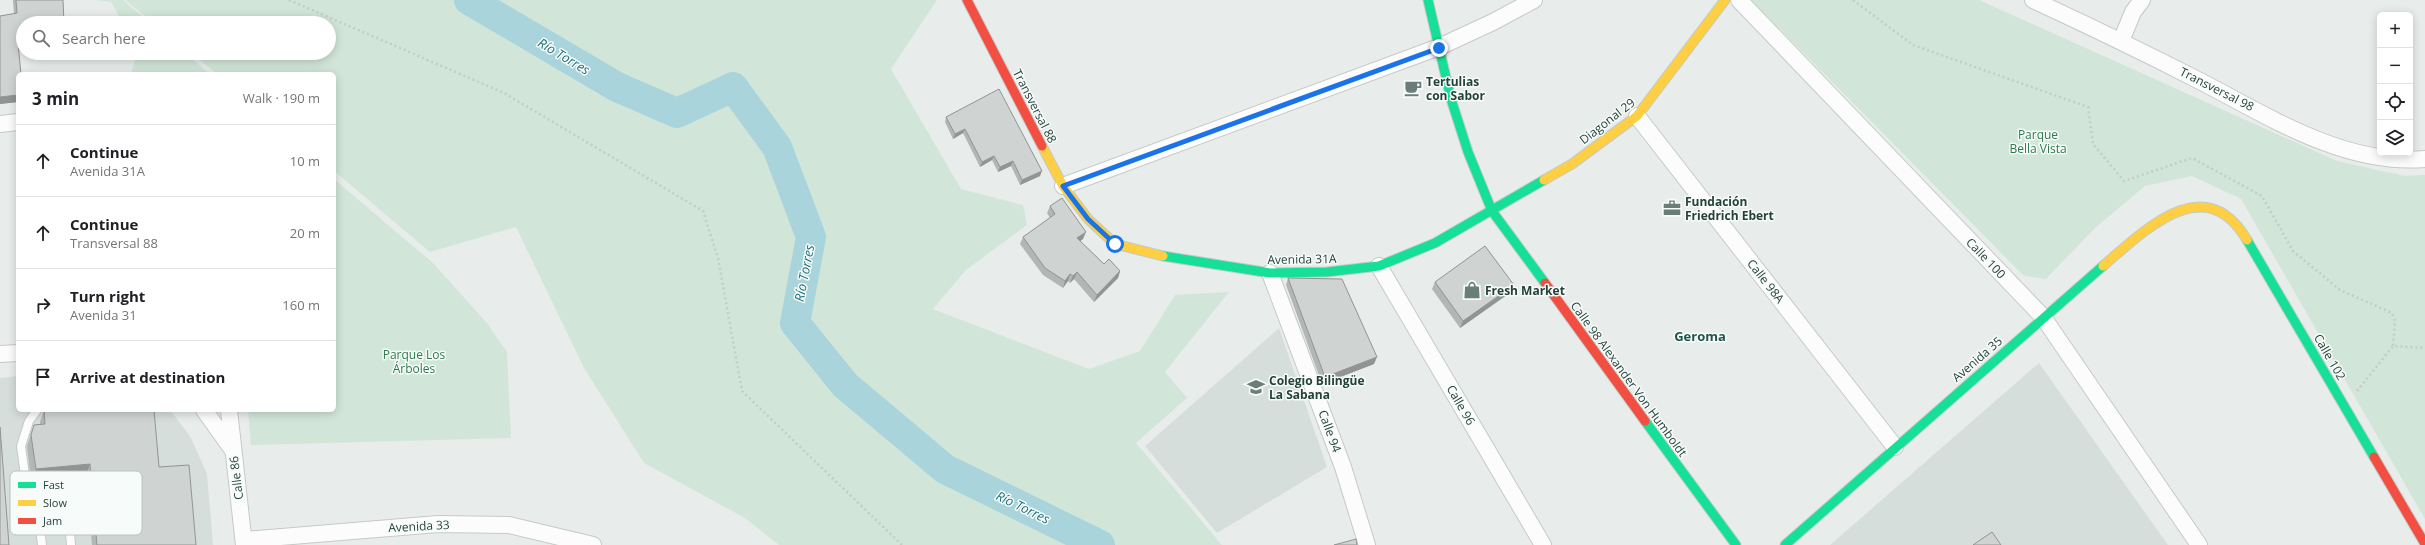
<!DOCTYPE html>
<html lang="en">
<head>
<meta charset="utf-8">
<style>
  body { margin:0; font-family:"Open Sans",sans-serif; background:#f2f2f2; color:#202124 }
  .controls { position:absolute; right:12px; top:12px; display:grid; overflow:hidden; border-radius:6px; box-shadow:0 2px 10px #0003 }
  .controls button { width:36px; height:36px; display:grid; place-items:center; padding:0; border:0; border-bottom:1px solid #e0e0e0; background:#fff; color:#202124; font:20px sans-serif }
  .stop { position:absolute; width:12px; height:12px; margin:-9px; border:3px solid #1a73e8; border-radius:50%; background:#fff }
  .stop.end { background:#1a73e8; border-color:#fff; box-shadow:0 1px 4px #0008 }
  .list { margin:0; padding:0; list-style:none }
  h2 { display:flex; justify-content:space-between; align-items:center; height:52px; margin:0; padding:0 16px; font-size:17px }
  h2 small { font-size:13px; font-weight:400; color:#757577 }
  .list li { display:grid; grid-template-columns:26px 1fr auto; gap:12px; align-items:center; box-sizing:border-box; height:72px; padding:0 16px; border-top:1px solid #e0e0e0 }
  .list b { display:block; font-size:15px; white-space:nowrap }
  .list p { margin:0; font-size:13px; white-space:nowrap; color:#757577 }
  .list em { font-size:13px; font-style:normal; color:#757577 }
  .icon { flex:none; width:22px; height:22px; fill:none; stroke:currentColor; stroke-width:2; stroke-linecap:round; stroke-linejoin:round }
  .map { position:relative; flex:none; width:2425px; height:545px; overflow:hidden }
  .search { position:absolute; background:#fff; box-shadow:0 2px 10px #0003; left:16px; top:16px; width:320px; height:44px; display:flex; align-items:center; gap:10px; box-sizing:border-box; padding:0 14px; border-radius:22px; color:#757577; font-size:15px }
  .panel { position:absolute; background:#fff; box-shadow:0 2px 10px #0003; left:16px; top:72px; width:320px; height:340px; border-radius:6px }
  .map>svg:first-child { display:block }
  .built { fill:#d6dedb }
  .green { fill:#d1e6d8 }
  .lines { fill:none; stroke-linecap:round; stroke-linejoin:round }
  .river { stroke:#a9d4db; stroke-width:30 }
  .lane-casing { stroke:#c5cac8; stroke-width:10 }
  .street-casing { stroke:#c5cac8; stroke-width:18 }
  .fast-casing { stroke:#c3cbc8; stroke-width:11 }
  .slow-casing { stroke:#c3cbc8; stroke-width:11 }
  .jam-casing { stroke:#c3cbc8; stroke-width:11 }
  .path { stroke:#c3ccca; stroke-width:2.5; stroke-dasharray:2 3; stroke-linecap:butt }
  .lane { stroke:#fcfcfc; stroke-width:8 }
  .street { stroke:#fcfcfc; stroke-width:16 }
  .fast { stroke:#16e098; stroke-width:9 }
  .slow { stroke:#ffcf43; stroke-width:9 }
  .jam { stroke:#f24e42; stroke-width:9 }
  .wall { fill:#b2b6b5 }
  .shaded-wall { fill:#919493 }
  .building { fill:#cfd4d2; stroke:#919493 }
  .route { stroke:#1a73e8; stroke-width:5 }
  .labels { text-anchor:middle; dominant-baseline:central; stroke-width:3; stroke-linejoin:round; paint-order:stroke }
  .poi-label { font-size:12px; font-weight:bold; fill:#24423a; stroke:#f7fbf9; text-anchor:start }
  .street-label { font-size:12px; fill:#24423a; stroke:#f7fbf9 }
  .park-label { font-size:12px; fill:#2d7a4b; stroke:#f7fbf9 }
  .water-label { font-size:13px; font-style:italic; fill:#1c6f80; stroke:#f7fbf9 }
  .neighbourhood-label { font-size:13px; font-weight:bold; fill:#1f5548; stroke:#f7fbf9 }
  .key { fill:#f7fbf9; stroke:#b8c4c0; stroke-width:1 }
  .key-label { font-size:11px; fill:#24423a }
</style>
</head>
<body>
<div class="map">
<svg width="2425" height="545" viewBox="0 0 2425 545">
  <rect width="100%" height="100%" fill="#e8edeb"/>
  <g class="built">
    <path d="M1279,328l48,139 -110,66 -72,-87z"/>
    <path d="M2039,363l129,182h-338z"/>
    <path d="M18,376v34h152l20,26 17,38 6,71h-213v-167z"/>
  </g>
  <g class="green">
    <path d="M97,0h26l27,23h-27l-12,-21z"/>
    <path d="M125,0h812l-46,69 70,120 62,16 4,20 -61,45 -33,39 156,60 51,-18 35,-56 54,-3 -64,80 22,26 -51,45 86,102h-443l-34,-27 -101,-55 -60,-95 -68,-141 -86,25 -96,-81v-97h-117l-26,-21h138v-30h-175z"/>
    <path d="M1751,0h228l358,161 68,15 20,-1v344l-184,-320 -49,-23 -47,10 -50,42 -49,51 -22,-3z"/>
    <path d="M137,53h48l25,21h-79z"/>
    <path d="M334,179l99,84 53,59 21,30 4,86 -260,7 -3,-35h86z"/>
  </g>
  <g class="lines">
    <path class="river" d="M469,0l148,87 60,26 56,-26 44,60 34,90 -16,86 50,62 100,84 155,76"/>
    <g class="lane-casing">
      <g id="lane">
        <path d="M37,410l-8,11 -8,25 5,37 5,7 14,6"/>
        <path d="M42,545l-5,-44 8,-5 17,2 6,11 3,36"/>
      </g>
    </g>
    <g class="street-casing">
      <g id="street">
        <path d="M1739,0l304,317 156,228"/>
        <path d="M2033,0c54,25 108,51 161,78 71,36 148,88 231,81"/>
        <path d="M2121,41l12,-29 9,-12"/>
        <path d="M1637,116l258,331"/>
        <path d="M0,124l18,-2"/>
        <path d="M1063,186l376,-139 54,-25 41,-22"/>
        <path d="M1379,266l164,279"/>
        <path d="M1270,273l73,194 24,78"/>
        <path d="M0,354l18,-1"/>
        <path d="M204,410l28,39"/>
        <path d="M229,410l15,135"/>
        <path d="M244,540l194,-16 71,1 84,20"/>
      </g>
    </g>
    <g class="fast-casing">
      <g id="fast">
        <path d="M1428,0l23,99 17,53 24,59 53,72"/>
        <path d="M2247,240l127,217"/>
        <path d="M1163,256l107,17 57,-1 52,-6 56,-23 109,-63"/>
        <path d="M1645,421l91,124"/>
        <path d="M1785,545l318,-279"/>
      </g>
    </g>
    <g class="slow-casing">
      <g id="slow">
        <path d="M1042,146l21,40 25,33 27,25 48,12"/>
        <path d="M1544,180l28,-16 65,-48 88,-116"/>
        <path d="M2103,266c41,-35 102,-98 144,-26"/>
      </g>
    </g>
    <g class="jam-casing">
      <g id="jam">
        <path d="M967,0l75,146"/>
        <path d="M1545,283l100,138"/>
        <path d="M2374,457l51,87"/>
      </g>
    </g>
    <g class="path">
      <path d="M289,0l215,93 199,118 15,47 24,133 160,154"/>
      <path d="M1853,0l60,45 175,62 5,37 31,37 68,-23 70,38 31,55 47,39 52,23 3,8 -2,25"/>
      <path d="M2357,391l36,-45 32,2"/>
    </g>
    <use href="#lane" class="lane"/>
    <use href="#street" class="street"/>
    <use href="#fast" class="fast"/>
    <use href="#slow" class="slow"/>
    <use href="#jam" class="jam"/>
  </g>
  <g class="wall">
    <path d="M13,0h50l-45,50v52l-18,2v-88l14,-2z"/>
    <path d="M946,117l94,59 -20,9 -9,-19 -13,6 -6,-12 -12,7 -17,-34 -10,6 -8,-17z"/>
    <path d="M1050,206l33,33 -3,2 24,23 16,7 -2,7 -24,24 -20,-23 -4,4 -2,-2 -5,7 -20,-13 -23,-31 3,-7 27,-19 -3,-5z"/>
    <path d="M1288,278l86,86 -52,20 -36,-99z"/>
    <path d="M1435,282l79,3 -3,7 -51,36 -28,-39z"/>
    <path d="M44,410l115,57 37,78h-104l-6,-69 -55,5 -4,-35 7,-21 6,-1v-2z"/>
  </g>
  <g class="shaded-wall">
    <path d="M18,44h5v6l-8,1z"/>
    <path d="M18,95v7l-18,2v-7z"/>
    <path d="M965,129l-2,4 -10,6 2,-5z"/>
    <path d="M994,156l-2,4 -12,7 2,-5z"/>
    <path d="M1013,161l-2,5 -13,6 2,-5z"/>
    <path d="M1042,171l-2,5 -20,9 2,-5z"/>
    <path d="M1086,232l-3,7 -8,6 2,-7z"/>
    <path d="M1120,271l-2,7 -24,24 3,-7z"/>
    <path d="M1077,272l-3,7 -4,4 3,-7z"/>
    <path d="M1070,274l-2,7 -5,7 2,-7z"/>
    <path d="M1514,285l-3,7 -51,36 3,-7z"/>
    <path d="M1377,357l-3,7 -52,20 3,-7z"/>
    <path d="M90,464l-4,12 -55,5 5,-12z"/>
  </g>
  <g class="building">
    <path d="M16,0h47l1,23h-41v21h-5l3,30h-3v21l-18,2v-81l17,-3z"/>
    <path d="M999,89l43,82 -20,9 -9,-19 -13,6 -6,-11 -12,6 -17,-33 -10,5 -9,-17z"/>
    <path d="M1062,198l24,34 -9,6 27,26 5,-5 11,12 -23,24 -20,-23 -4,4 -3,-2 -5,7 -20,-13 -22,-31 32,-23 -5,-8z"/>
    <path d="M1485,246l29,39 -51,36 -28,-39z"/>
    <path d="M1288,278l54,1 35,78 -52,20z"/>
    <path d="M44,410h110l5,57 30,-2 7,80h-99l-7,-81 -54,5 -5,-34 3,-10 11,-1z"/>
    <path d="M0,427l9,118h-9z"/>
    <path d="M1992,532l9,13h-28z"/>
    <path d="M1356,539l1,6h-23z"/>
  </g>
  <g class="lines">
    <path class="route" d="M1115,244l-27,-25 -25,-33 376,-138"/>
  </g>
  <defs>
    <g id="cafe-bare" transform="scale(1.38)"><path d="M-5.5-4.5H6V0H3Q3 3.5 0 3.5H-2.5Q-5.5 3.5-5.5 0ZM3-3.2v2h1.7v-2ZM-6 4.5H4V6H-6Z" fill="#697e78" stroke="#f7fbf9" stroke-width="2.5" paint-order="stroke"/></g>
    <g id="office-bare" transform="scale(1.38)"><path d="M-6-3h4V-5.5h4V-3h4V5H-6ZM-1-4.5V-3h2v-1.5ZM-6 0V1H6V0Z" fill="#697e78" stroke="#f7fbf9" stroke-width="2.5" paint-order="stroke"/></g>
    <g id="shop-bare" transform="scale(1.38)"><path d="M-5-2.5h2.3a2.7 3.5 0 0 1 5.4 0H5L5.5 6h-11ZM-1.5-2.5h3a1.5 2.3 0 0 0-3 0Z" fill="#697e78" stroke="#f7fbf9" stroke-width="2.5" paint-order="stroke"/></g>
    <g id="school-bare" transform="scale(1.38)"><path d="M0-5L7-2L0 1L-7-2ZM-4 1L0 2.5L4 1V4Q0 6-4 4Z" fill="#697e78" stroke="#f7fbf9" stroke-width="2.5" paint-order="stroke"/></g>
  </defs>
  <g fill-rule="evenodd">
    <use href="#cafe-bare" x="1413" y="88"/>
    <use href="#office-bare" x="1672" y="208"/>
    <use href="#shop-bare" x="1472" y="290"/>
    <use href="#school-bare" x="1256" y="387"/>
  </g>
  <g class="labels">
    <g class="poi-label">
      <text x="1426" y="81">Tertulias<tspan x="1426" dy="14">con Sabor</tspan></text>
      <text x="1685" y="201">Fundación<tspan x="1685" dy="14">Friedrich Ebert</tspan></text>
      <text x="1485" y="290">Fresh Market</text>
      <text x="1269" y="380">Colegio Bilingüe<tspan x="1269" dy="14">La Sabana</tspan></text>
    </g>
    <g class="street-label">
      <text transform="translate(2217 89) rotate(27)">Transversal 98</text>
      <text transform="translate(1035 106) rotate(63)">Transversal 88</text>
      <text transform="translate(1607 121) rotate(-38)">Diagonal 29</text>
      <text transform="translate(1986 258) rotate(46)">Calle 100</text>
      <text transform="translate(1302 259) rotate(-1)">Avenida 31A</text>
      <text transform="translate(1766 281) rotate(52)">Calle 98A</text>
      <text transform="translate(2330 357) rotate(60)">Calle 102</text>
      <text transform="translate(1977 359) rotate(-41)">Avenida 35</text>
      <text transform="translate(1629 379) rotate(54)">Calle 98 Alexander Von Humboldt</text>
      <text transform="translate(1461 405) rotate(60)">Calle 96</text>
      <text transform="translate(1330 431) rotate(70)">Calle 94</text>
      <text transform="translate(236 478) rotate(-97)">Calle 86</text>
      <text transform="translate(419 526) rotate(-3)">Avenida 33</text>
    </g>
    <g class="park-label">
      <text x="2038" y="134">Parque<tspan x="2038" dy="14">Bella Vista</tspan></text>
      <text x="414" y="354">Parque Los<tspan x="414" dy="14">Árboles</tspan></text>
    </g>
    <g class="water-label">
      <text transform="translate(564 56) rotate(31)">Río Torres</text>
      <text transform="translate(804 273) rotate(-79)">Río Torres</text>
      <text transform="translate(1023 507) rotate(26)">Río Torres</text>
    </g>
    <g class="neighbourhood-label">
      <text x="1700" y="336">Geroma</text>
    </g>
  </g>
  <rect x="10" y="471" width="132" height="64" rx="6" class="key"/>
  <rect x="18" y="482" width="18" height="6" fill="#16e098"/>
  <rect x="18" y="500" width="18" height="6" fill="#ffcf43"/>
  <rect x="18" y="518" width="18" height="6" fill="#f24e42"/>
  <g class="key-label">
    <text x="43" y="489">Fast</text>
    <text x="43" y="507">Slow</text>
    <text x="43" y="525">Jam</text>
  </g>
</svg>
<div class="controls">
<button>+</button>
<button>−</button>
<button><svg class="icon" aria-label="locate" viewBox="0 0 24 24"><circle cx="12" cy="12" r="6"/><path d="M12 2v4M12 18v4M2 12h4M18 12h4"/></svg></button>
<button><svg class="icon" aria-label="layers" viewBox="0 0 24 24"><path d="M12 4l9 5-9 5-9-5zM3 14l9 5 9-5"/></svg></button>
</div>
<div class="stop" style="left:1115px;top:244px"></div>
<div class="stop end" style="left:1439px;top:48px"></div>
<div class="search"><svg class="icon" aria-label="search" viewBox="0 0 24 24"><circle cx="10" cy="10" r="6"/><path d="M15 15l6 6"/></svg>Search here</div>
<section class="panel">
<h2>3 min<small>Walk · 190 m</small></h2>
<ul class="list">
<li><svg class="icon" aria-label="ahead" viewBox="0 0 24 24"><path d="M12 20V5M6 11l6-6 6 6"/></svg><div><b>Continue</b><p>Avenida 31A</p></div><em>10 m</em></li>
<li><svg class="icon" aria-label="ahead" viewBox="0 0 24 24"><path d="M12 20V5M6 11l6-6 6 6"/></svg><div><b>Continue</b><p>Transversal 88</p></div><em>20 m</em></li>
<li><svg class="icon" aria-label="right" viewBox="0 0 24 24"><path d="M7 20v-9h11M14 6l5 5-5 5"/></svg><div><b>Turn right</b><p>Avenida 31</p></div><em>160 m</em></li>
<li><svg class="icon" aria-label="arrive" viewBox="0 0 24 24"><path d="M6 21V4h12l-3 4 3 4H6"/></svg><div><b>Arrive at destination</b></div></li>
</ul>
</section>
</div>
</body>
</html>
